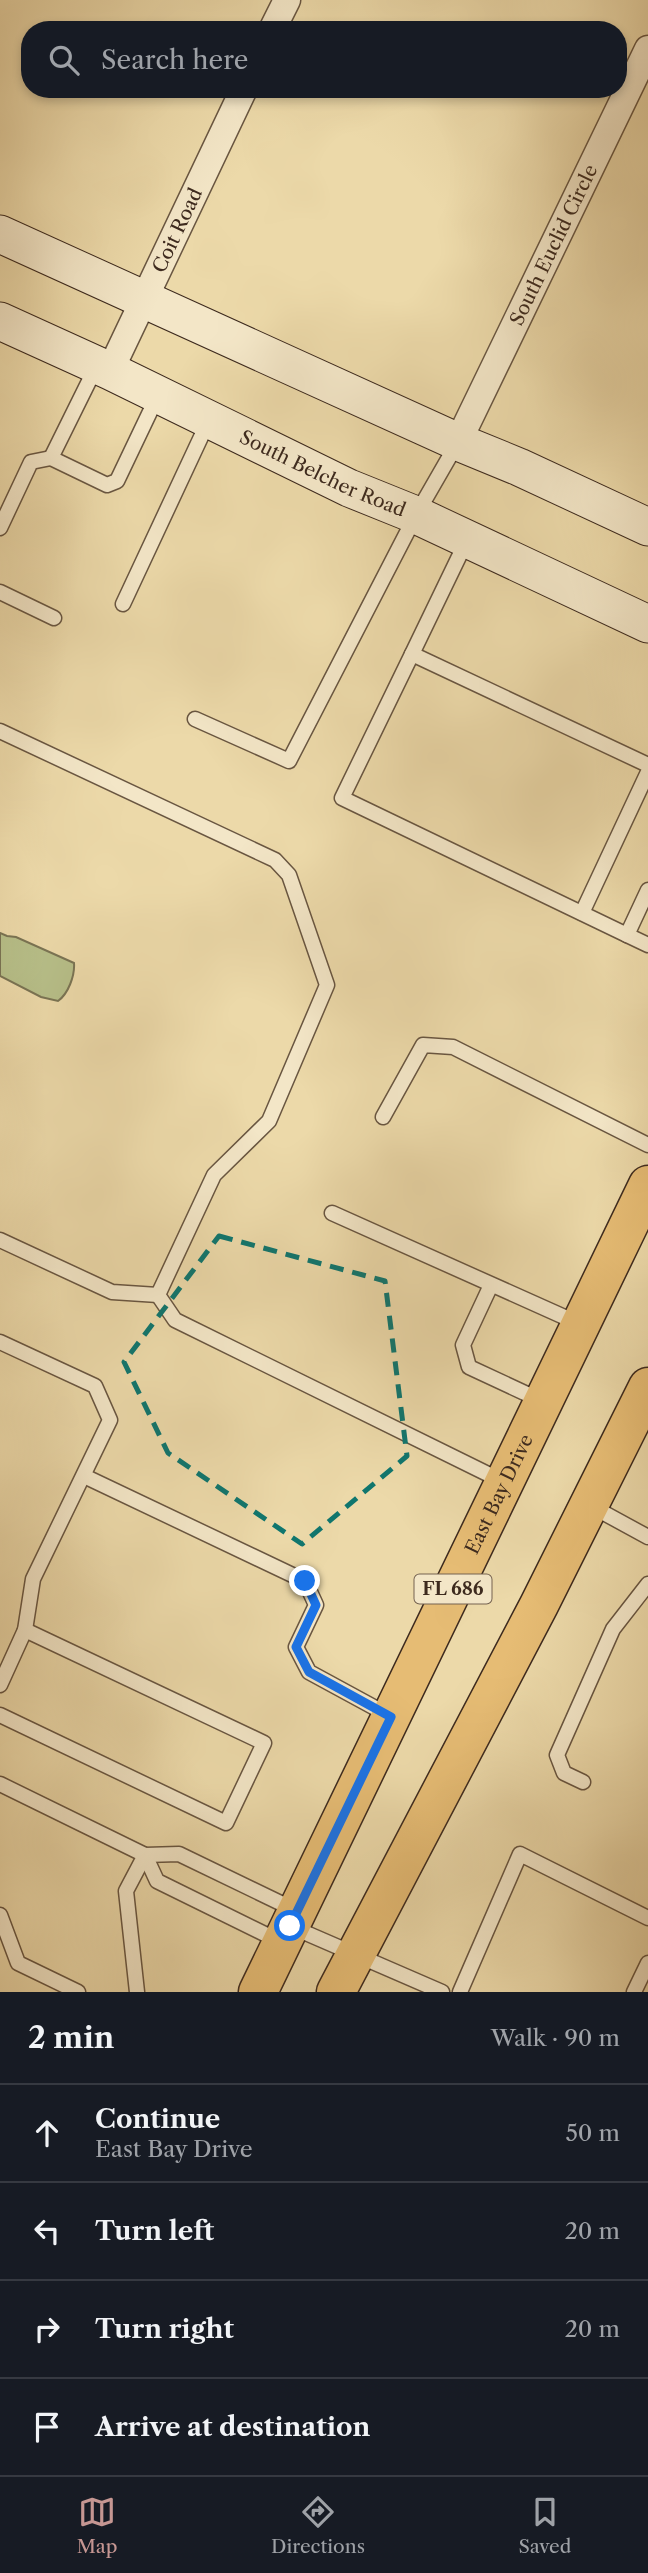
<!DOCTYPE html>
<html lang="en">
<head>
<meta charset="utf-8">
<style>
  body { margin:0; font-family:"Libre Caslon Text",serif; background:#20242c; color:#f1f3f6 }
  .stop { position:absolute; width:21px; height:21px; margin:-16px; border:5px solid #1a73e8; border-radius:50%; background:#fff }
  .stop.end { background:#1a73e8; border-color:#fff; box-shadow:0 2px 7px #0008 }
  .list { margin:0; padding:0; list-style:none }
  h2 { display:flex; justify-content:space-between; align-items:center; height:91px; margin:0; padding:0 28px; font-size:30px }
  h2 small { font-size:23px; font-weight:400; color:#9ea1a6 }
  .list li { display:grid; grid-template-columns:46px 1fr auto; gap:21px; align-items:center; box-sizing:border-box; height:98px; padding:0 28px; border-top:2px solid #363941 }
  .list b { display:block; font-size:26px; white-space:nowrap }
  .list p { margin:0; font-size:23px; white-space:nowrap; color:#9ea1a6 }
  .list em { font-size:23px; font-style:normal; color:#9ea1a6 }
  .icon { flex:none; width:38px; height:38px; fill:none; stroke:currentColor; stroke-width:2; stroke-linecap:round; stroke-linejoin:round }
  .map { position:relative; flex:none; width:648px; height:1992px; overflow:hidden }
  .search { position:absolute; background:#171b24; box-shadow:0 4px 10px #0003; left:21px; right:21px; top:21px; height:77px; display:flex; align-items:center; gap:18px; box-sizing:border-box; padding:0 24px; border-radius:28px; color:#9ea1a6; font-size:26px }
  .sheet { height:483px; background:#171b24 }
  nav { display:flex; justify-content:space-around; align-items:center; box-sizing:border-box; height:98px; border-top:2px solid #363941; background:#171b24; font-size:19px; color:#9ea1a6 }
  nav a { display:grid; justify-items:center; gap:4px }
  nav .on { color:#c59692 }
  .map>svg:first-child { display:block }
  .green { fill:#b7bf89; stroke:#7a7454; stroke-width:2 }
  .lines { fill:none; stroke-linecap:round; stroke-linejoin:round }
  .service-casing { stroke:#695641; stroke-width:17 }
  .minor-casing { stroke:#695641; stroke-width:29 }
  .secondary-casing { stroke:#3d2a1e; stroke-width:39 }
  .primary-casing { stroke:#3d2a1e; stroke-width:41 }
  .service { stroke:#f3e6c7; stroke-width:14 }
  .minor { stroke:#f3e6c7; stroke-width:26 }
  .secondary { stroke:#f3e6c7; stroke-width:37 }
  .primary { stroke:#e6bc74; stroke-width:38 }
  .route { stroke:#1a73e8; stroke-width:9 }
  .marked { fill:none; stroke:#0f766e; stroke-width:5; stroke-dasharray:14 9; stroke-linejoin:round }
  .labels { text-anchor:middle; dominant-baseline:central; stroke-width:6; stroke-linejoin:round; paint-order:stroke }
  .shield { fill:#f3e6c7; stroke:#746251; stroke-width:2 }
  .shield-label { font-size:18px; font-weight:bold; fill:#3d2a1e }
  .street-label { font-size:19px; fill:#3d2a1e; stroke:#f3e6c7 }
</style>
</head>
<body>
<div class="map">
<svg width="648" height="1992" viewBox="0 0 648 1992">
  <rect width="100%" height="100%" fill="#ecd9a9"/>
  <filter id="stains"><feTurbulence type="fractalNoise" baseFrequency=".00286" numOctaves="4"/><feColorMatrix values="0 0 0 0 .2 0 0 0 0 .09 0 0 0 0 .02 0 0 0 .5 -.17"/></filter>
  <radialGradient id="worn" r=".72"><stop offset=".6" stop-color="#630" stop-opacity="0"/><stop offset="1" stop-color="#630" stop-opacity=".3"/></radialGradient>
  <path class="green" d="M0,933l7,3 9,1 58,26c1,13 -6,31 -16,38l-17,-4 -41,-21z"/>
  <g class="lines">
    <g class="service-casing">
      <g id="service">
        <path d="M96,367l-45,91 56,27 10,-4 41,-86"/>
        <path d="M0,528l31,-66 20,-4"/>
        <path d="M467,540l-55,114 236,111"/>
        <path d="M0,592l54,26"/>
        <path d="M123,604l85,-182"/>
        <path d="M412,654l-70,144 285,137"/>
        <path d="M195,719l94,42 127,-246 42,-73"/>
        <path d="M0,731l275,129 14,15 38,110 -58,136 -55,54 -56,120 17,25 329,162"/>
        <path d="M648,890l-21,45 21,10"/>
        <path d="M582,913l66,-141"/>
        <path d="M383,1117l40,-72 30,2 195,98"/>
        <path d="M332,1213l248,111"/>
        <path d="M0,1240l112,52 46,3"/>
        <path d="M491,1285l-28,60 6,22 73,34"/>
        <path d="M0,1342l95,44 15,34 -77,159 -8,51 -25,55"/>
        <path d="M84,1476l221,105 11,24 -20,42 13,25 81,44"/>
        <path d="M591,1506l57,31"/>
        <path d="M0,1715l226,108 38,-80 -239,-113"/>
        <path d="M583,1782l-19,-9 -7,-18 56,-126 35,-45"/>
        <path d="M0,1784l145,71 34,-1 116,56"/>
        <path d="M145,1855l12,26 124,61"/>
        <path d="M0,1915l18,48 60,29"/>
        <path d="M292,1927l150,65"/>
        <path d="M137,1992l-11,-101 19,-36"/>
        <path d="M460,1992l60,-138 128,64"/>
        <path d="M634,1992l14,-29"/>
      </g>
    </g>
    <g class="minor-casing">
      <g id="minor">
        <path d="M272,30l15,-30"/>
        <path id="s1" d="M110,371l134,-282"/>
        <path id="s2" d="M458,442l190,-393"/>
      </g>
    </g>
    <g class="secondary-casing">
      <g id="secondary">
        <path d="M0,234l458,208 61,25 129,60"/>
        <path id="s3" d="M0,321l110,50 239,117 67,27 232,109"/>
      </g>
    </g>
    <g class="primary-casing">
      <g id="primary">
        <path id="s4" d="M258,1992l390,-807"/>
        <path d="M336,1992l203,-387 109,-218"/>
      </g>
    </g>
    <use href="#service" class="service"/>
    <use href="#minor" class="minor"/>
    <use href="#secondary" class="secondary"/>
    <use href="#primary" class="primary"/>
  </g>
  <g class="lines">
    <path class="route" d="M290,1926l101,-209 -82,-45 -13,-25 20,-42 -11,-24"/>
  </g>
  <path class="marked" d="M219,1236l166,45 22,175 -105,88 -134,-91 -44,-91z"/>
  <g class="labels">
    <rect class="shield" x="414.5" y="1574.5" width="77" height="29" rx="5"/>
    <g class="shield-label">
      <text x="453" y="1589">FL 686</text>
    </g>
    <g class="street-label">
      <text stroke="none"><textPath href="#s1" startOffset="156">Coit Road</textPath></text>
      <text stroke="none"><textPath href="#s2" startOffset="219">South Euclid Circle</textPath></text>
      <text stroke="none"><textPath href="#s3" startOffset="357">South Belcher Road</textPath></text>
      <text stroke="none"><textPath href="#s4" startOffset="553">East Bay Drive</textPath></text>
    </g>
  </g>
  <rect width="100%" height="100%" filter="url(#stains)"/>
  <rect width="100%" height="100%" fill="url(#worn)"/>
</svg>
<div class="stop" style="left:290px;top:1926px"></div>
<div class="stop end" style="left:305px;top:1581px"></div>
<div class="search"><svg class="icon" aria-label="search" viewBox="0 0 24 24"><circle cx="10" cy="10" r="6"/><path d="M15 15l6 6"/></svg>Search here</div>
</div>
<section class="sheet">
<h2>2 min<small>Walk · 90 m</small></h2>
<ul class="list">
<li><svg class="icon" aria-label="ahead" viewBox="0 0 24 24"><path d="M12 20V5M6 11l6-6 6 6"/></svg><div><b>Continue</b><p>East Bay Drive</p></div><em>50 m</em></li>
<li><svg class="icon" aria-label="left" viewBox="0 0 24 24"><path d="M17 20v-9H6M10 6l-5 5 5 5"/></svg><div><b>Turn left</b></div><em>20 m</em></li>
<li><svg class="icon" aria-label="right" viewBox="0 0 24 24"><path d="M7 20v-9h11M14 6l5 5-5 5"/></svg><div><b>Turn right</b></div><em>20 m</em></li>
<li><svg class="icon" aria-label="arrive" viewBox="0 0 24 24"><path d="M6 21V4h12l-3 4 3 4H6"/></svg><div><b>Arrive at destination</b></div></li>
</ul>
</section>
<nav>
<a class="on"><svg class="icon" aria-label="map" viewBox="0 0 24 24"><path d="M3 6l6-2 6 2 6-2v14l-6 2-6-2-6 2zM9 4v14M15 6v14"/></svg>Map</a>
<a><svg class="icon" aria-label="directions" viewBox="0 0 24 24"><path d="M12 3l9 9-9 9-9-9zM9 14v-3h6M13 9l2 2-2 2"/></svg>Directions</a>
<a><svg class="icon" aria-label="saved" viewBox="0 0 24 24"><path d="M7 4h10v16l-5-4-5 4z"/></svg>Saved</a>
</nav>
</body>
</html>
